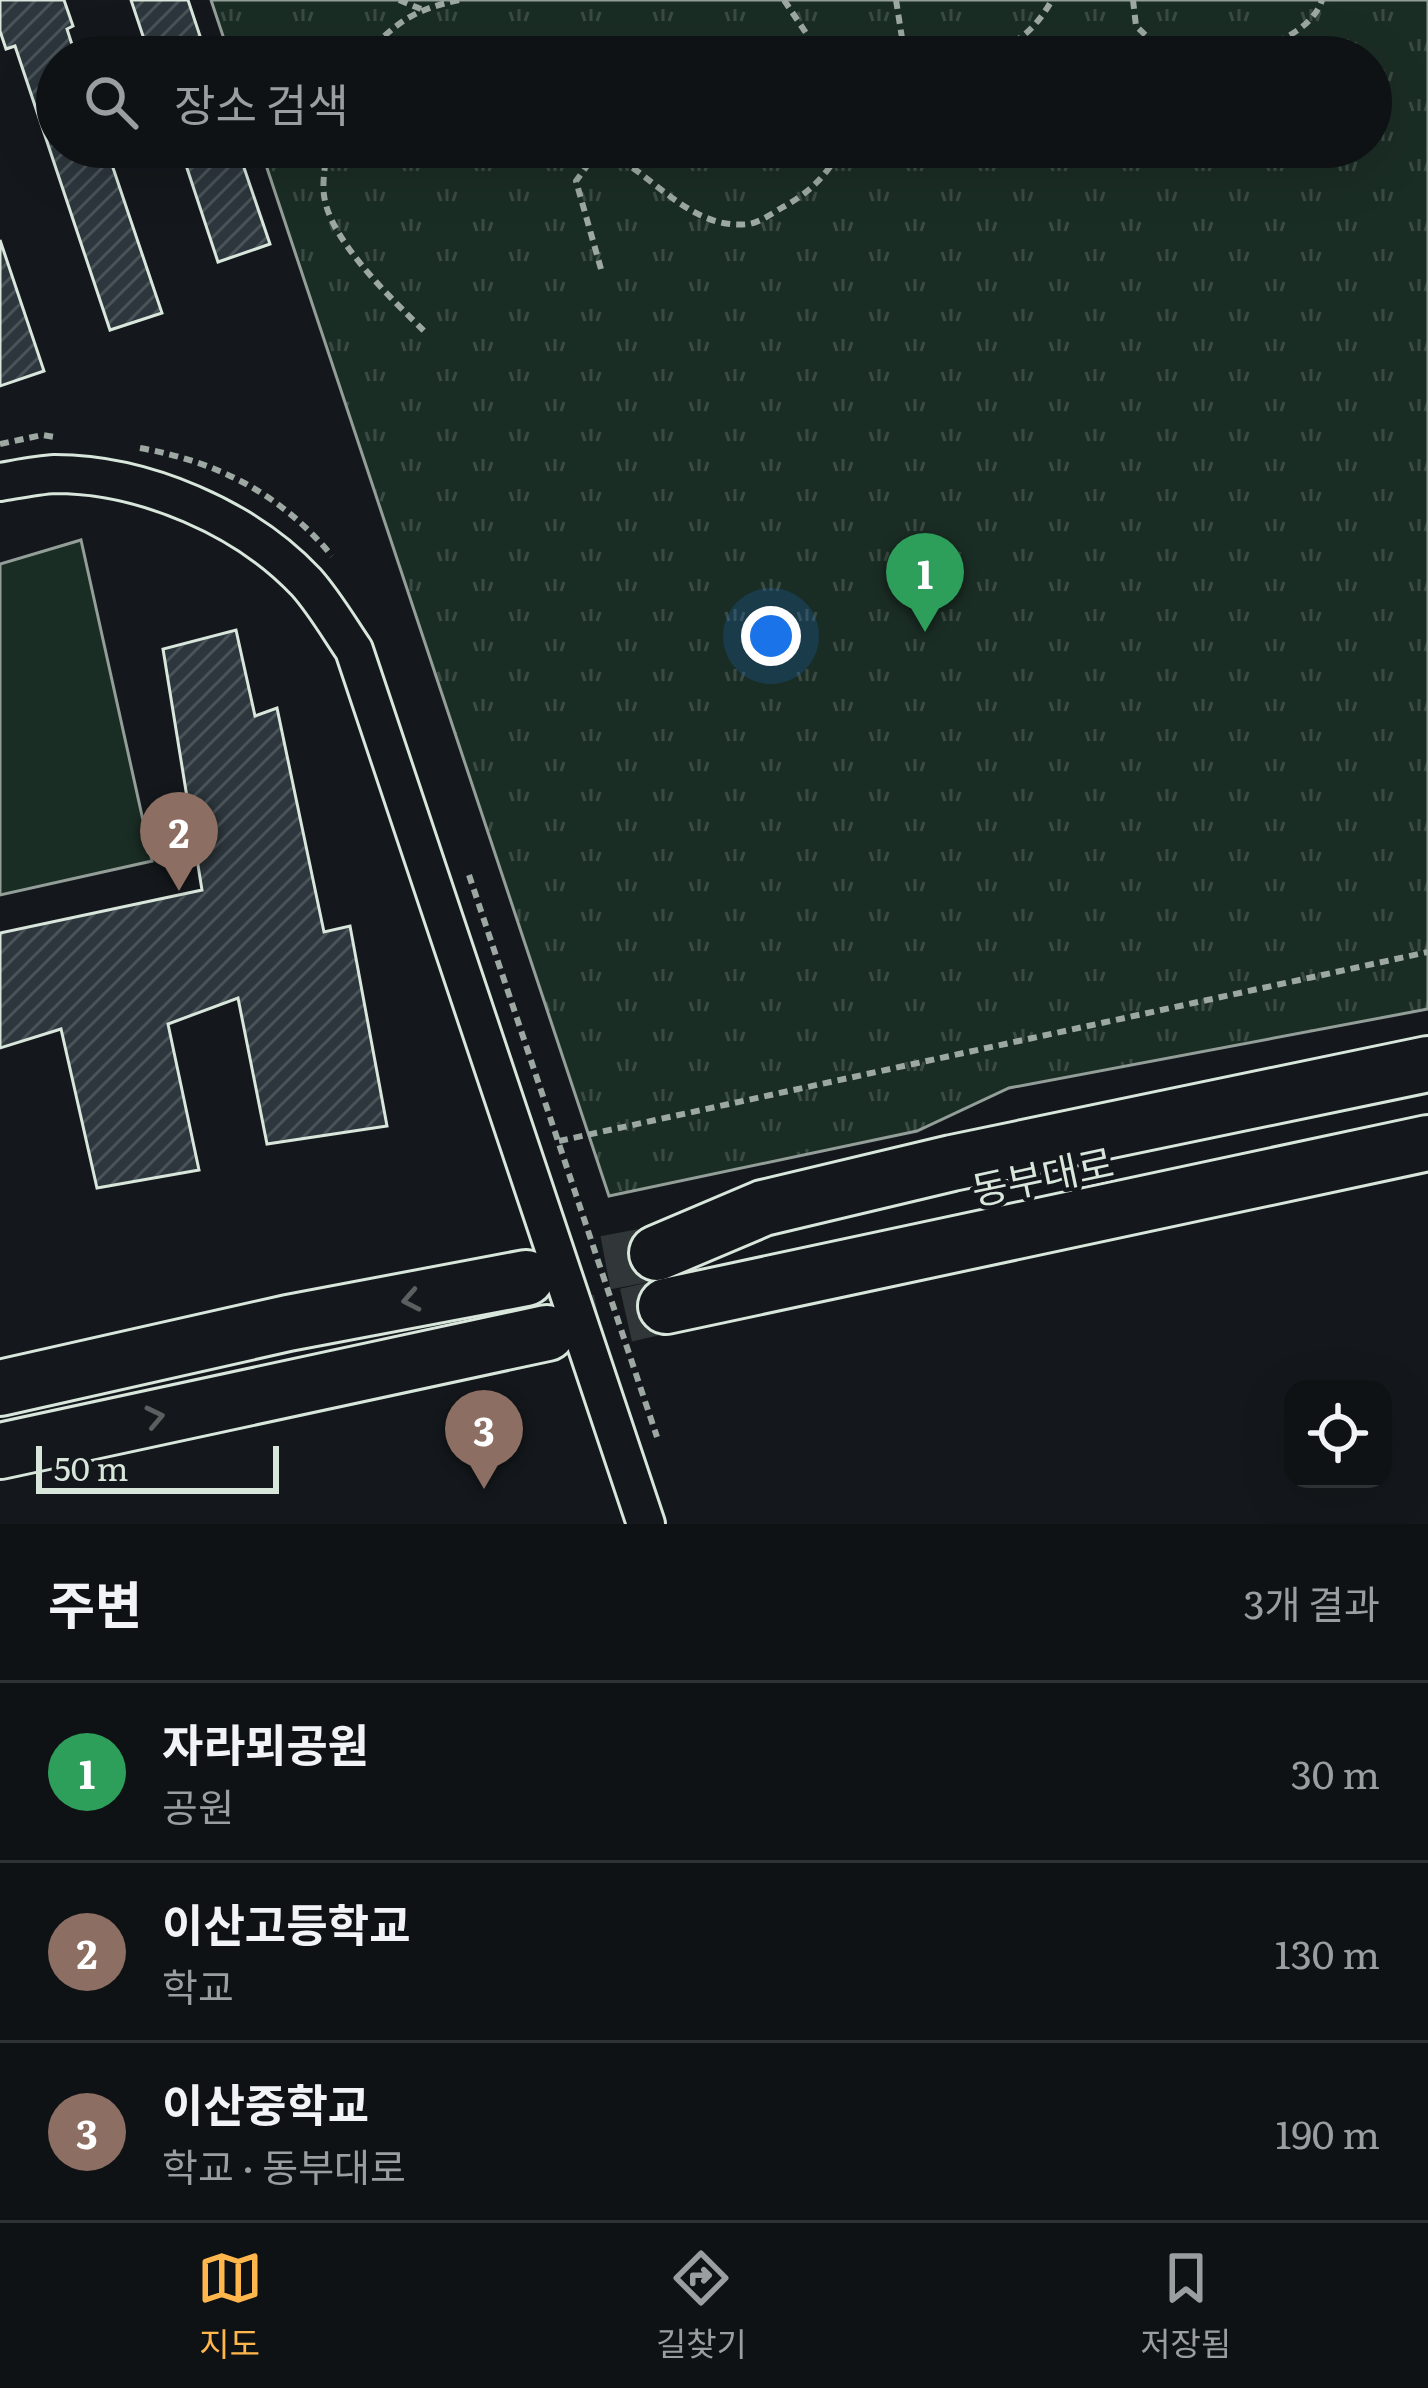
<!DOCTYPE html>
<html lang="ko">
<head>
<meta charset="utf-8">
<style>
  body { margin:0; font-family:Literata,"Noto Sans KR",serif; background:#181b1e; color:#f1f3f6 }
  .controls { position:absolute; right:36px; bottom:36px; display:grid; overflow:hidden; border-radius:24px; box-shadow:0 12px 48px #0002 }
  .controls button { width:108px; height:108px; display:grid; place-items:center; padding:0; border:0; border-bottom:3px solid #2f3234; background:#0f1215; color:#f1f3f6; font:60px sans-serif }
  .scale { position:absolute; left:36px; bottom:30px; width:243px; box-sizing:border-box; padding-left:12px; border:6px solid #d8e6dc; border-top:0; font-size:33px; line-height:42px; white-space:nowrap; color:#d8e6dc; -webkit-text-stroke:9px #14181c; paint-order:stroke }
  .you { position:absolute; left:771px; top:636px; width:42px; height:42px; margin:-30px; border:9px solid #fff; border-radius:50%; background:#1a73e8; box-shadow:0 0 0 18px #1a73e833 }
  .badge { display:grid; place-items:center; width:78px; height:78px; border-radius:50%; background:#ffb74d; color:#fff; font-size:39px; font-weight:700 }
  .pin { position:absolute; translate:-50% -99px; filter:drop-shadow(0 3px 6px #0008) }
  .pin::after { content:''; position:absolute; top:63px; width:42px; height:36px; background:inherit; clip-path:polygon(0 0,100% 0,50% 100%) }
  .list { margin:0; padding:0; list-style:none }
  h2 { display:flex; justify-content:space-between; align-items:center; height:156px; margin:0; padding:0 48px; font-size:51px }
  h2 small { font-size:39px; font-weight:400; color:#9b9ea0 }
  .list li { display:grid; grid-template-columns:78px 1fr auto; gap:36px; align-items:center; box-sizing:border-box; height:180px; padding:0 48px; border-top:3px solid #2f3234 }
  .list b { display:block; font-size:45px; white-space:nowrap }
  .list p { margin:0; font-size:39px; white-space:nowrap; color:#9b9ea0 }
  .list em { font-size:39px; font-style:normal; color:#9b9ea0 }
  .icon { flex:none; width:66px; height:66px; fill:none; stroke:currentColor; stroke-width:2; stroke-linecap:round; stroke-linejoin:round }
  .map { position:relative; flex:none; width:1428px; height:1524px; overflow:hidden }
  .search { position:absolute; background:#0f1215; box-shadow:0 12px 48px #0002; left:36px; right:36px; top:36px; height:132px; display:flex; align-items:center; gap:30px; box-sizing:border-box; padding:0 42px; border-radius:66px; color:#9b9ea0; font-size:45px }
  .sheet { height:696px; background:#0f1215 }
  nav { display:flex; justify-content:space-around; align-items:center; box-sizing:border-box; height:168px; border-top:3px solid #2f3234; background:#0f1215; font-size:33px; color:#9b9ea0 }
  nav a { display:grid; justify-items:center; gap:6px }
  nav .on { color:#ffb74d }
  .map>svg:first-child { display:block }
  .park { fill:url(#park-tufts); stroke:#939e99; stroke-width:3 }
  .pitch { fill:#1a2d24; stroke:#939e99; stroke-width:3 }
  .building { fill:url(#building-hatch); stroke:#d8e6dc; stroke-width:3 }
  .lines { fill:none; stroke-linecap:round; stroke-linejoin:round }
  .highway-tunnel { stroke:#313739; stroke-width:54; stroke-dasharray:54 27; stroke-linecap:butt }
  .minor-casing { stroke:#d8e6dc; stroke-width:42 }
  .highway-casing { stroke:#d8e6dc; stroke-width:60 }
  .path { stroke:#9da8a2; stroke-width:6; stroke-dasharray:9 6; stroke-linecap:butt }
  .minor { stroke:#14181c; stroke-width:36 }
  .highway { stroke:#14181c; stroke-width:54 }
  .oneway { stroke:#59605f }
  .labels { text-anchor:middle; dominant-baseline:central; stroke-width:9; stroke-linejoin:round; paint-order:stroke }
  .street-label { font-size:39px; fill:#d8e6dc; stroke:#14181c }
</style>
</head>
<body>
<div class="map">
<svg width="1428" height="1524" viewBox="0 0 1428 1524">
  <defs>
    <pattern id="park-tufts" width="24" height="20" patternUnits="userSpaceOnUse" patternTransform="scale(3)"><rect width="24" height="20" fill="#1a2d24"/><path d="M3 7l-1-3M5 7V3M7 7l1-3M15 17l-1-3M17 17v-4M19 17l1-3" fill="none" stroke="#3b4b43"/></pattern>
    <pattern id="building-hatch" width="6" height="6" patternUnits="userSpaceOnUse" patternTransform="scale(3)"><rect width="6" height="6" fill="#2c363c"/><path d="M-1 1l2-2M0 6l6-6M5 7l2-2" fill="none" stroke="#4a5358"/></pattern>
  </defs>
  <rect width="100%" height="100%" fill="#14181c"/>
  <path class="park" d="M211,0h1217v1009l-419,79 -92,43 -308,65 -349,-1049h1111v-90h-1141z"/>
  <path class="pitch" d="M81,540l71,321 -152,34v-331z"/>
  <g class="building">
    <path d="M0,0h64l9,26 -6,3 9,28h-19v90h49l56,166 -52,17 -95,-284 -9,3 -6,-18z"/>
    <path d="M131,0h57l19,57h-57z"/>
    <path d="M180,147h57l33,97 -52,18z"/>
    <path d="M0,240l44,131 -44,15z"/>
    <path d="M236,630l19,86 22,-8 47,224 26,-6 37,200 -120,18 -29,-146 -70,26 31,146 -102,18 -36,-159 -61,19v-115l202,-43 -39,-241z"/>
  </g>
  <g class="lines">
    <g class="highway-tunnel">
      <path d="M526,1278l131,-25"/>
      <path d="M547,1333l119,-27"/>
    </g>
    <g class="minor-casing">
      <path id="minor" d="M0,482c18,-3 37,-7 55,-8 89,0 191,44 251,108 18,20 33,46 48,68l292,874"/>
    </g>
    <g class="highway-casing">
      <g id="highway">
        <path d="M657,1253l106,-45 189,-45 476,-99"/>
        <path d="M666,1306l762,-163"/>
        <path d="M0,1388l288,-65 238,-45"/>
        <path d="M0,1451l547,-118"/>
      </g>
    </g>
    <g class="path">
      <path d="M399,0l22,9"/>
      <path d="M784,0l38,57"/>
      <path d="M896,0l9,57"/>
      <path d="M1133,0l3,26 25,24 17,7"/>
      <path d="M363,57c33,-34 49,-47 96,-57"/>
      <path d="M971,57c38,-6 62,-23 81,-57"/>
      <path d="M1234,57c31,-8 78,-25 88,-57"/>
      <path d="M327,147c-1,15 -5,33 -3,48 5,45 69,105 100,136"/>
      <path d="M919,147l3,16"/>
      <path d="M601,269l-25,-88 13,-18 18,-11c46,22 84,79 142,72 11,-2 24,-11 34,-17 26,-14 46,-33 58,-60"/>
      <path d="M0,444l42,-9 13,2"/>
      <path d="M140,448c78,14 141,46 192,108"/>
      <path d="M469,875l188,562"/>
      <path d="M559,1141l869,-189"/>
    </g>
    <use href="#minor" class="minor"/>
    <use href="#highway" class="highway"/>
  </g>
  <defs><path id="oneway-chevron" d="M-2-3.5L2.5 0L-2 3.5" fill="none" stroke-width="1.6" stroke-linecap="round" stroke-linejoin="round" transform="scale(3)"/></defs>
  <g class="oneway">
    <use href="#oneway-chevron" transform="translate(411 1300) rotate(169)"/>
    <use href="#oneway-chevron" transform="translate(155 1417) rotate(-12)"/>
  </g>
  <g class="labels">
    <g class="street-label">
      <text transform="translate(1042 1174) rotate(-12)">동부대로</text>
    </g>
  </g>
</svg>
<div class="controls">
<button><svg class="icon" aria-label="locate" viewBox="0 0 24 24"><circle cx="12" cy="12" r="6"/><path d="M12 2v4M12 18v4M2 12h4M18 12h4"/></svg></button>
</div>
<div class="scale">50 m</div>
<div class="you"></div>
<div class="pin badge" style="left:925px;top:632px;background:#2e9e5b">1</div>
<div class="pin badge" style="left:179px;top:891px;background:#8d6e63">2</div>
<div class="pin badge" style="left:484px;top:1489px;background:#8d6e63">3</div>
<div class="search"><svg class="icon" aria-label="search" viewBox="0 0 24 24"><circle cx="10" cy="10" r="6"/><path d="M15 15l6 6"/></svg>장소 검색</div>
</div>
<section class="sheet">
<h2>주변<small>3개 결과</small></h2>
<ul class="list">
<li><span class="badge" style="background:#2e9e5b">1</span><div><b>자라뫼공원</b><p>공원</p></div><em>30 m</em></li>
<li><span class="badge" style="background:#8d6e63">2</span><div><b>이산고등학교</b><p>학교</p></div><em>130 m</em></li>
<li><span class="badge" style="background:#8d6e63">3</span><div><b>이산중학교</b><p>학교 · 동부대로</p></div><em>190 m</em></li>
</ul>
</section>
<nav>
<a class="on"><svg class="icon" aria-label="map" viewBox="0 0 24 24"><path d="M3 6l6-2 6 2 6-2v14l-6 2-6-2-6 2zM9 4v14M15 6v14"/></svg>지도</a>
<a><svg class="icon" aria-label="directions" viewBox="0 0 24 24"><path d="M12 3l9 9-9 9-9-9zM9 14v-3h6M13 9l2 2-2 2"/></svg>길찾기</a>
<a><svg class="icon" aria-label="saved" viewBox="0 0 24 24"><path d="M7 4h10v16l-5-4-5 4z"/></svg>저장됨</a>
</nav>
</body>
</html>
